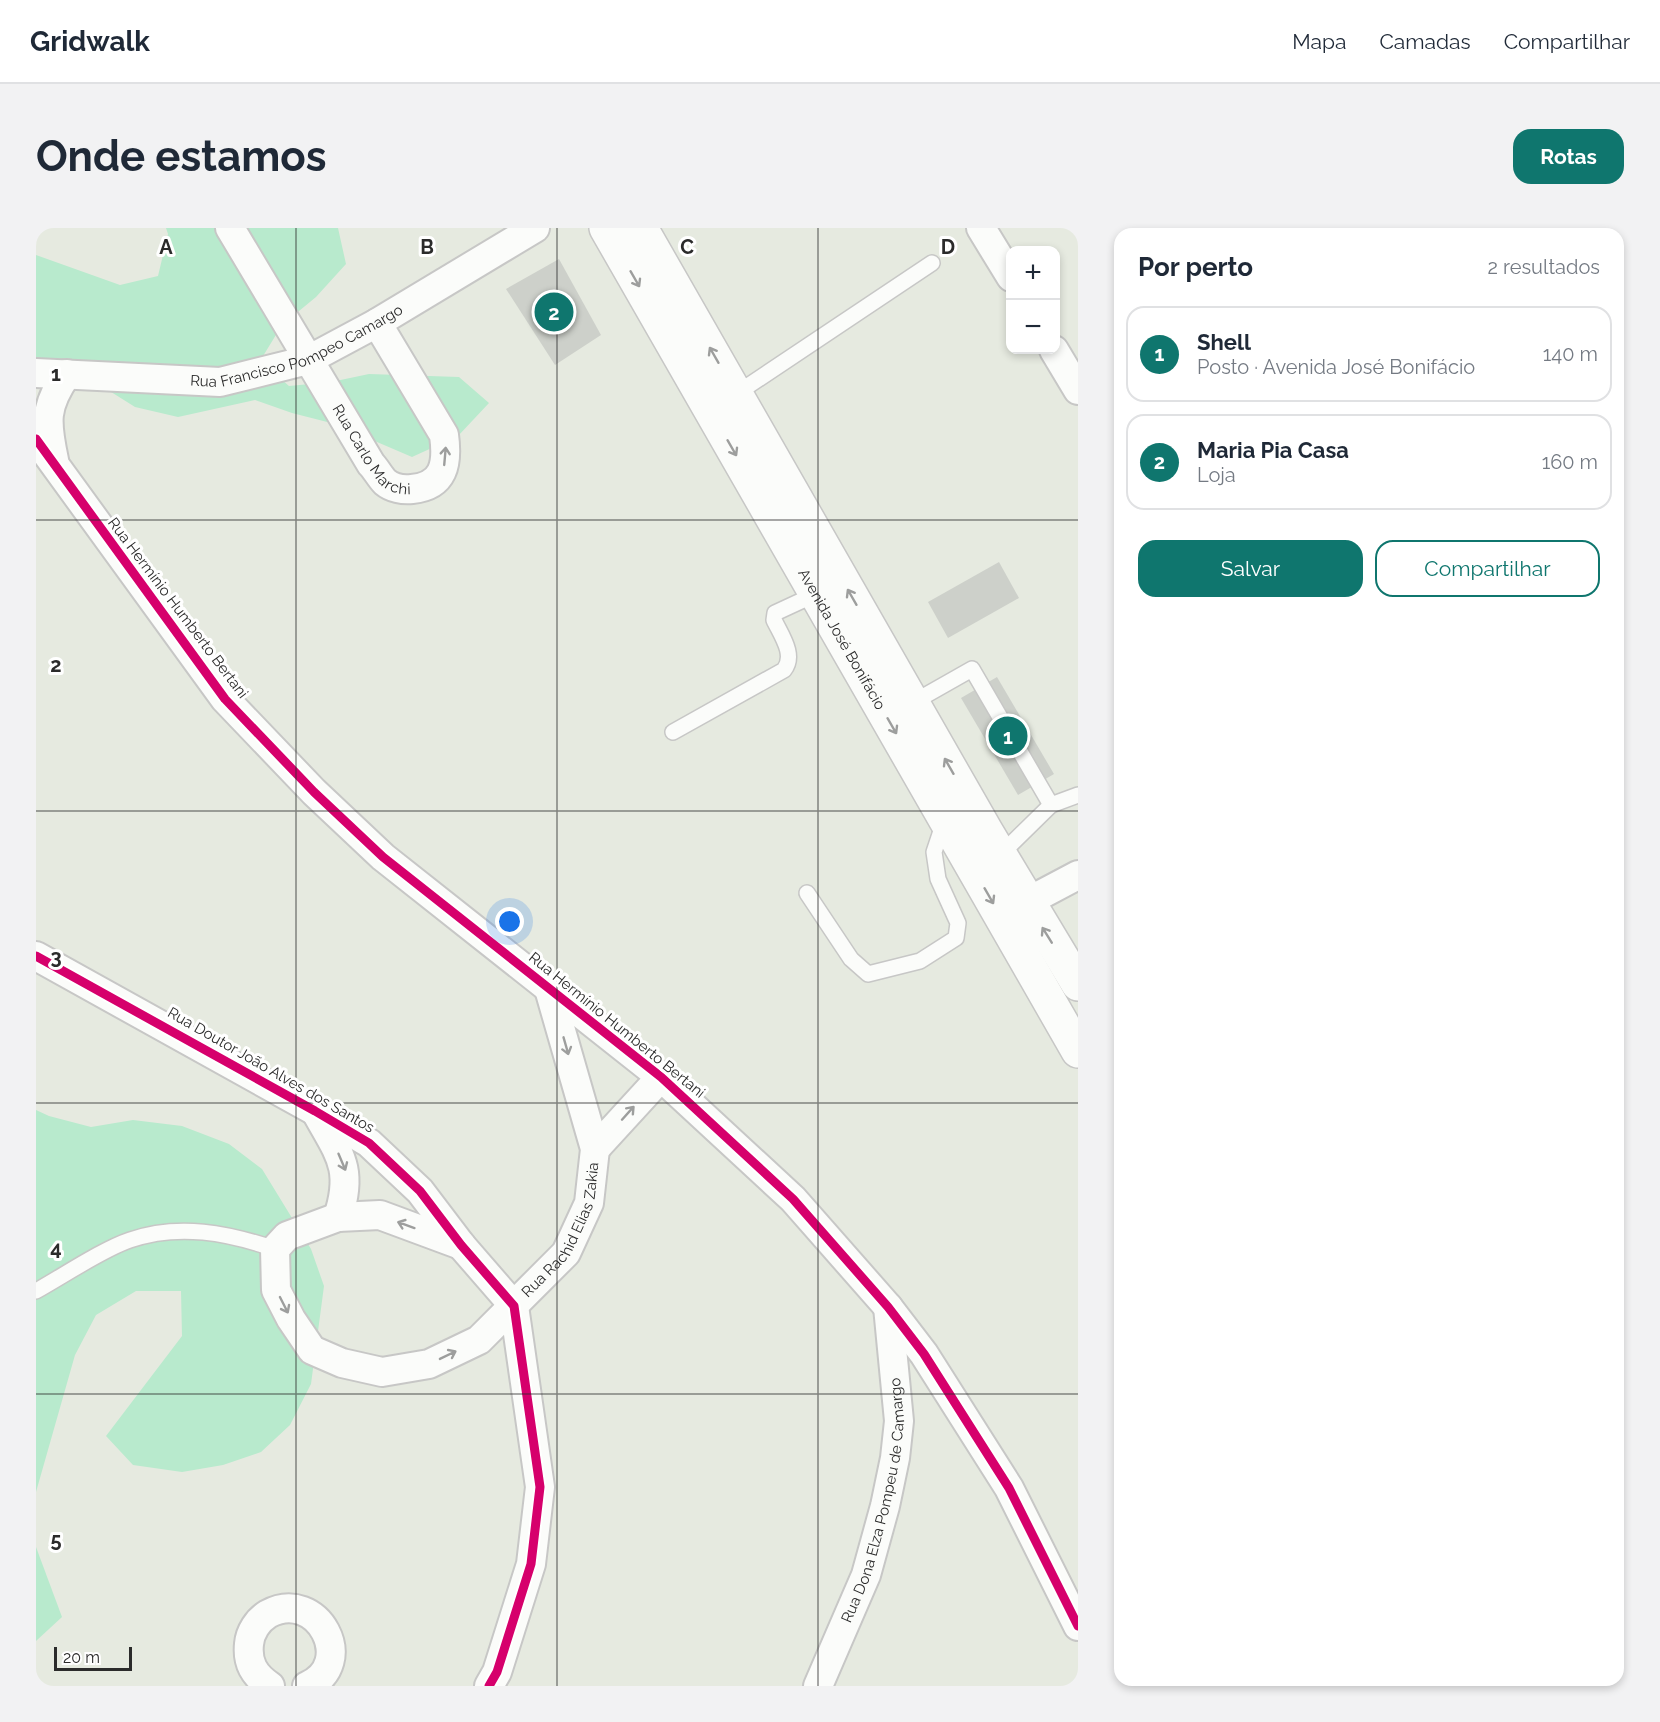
<!DOCTYPE html>
<html lang="pt">
<head>
<meta charset="utf-8">
<style>
  body { margin:0; font-family:Raleway,sans-serif; background:#f2f2f3; color:#1f2937 }
  .controls { position:absolute; right:18px; top:18px; display:grid; overflow:hidden; border-radius:12px; box-shadow:0 3px 9px #0003 }
  .controls button { width:54px; height:54px; display:grid; place-items:center; padding:0; border:0; border-bottom:2px solid #e0e1e3; background:#fff; color:#1f2937; font:30px sans-serif }
  .scale { position:absolute; left:18px; bottom:15px; width:78px; box-sizing:border-box; padding-left:6px; border:3px solid #2b2b2b; border-top:0; font-size:16px; line-height:21px; white-space:nowrap; color:#2b2b2b; -webkit-text-stroke:4px #fff; paint-order:stroke }
  .you { position:absolute; left:474px; top:694px; width:21px; height:21px; margin:-15px; border:4px solid #fff; border-radius:50%; background:#1a73e8; box-shadow:0 0 0 9px #1a73e833 }
  .badge { display:grid; place-items:center; width:39px; height:39px; border-radius:50%; background:#0f766e; color:#fff; font-size:20px; font-weight:700 }
  .pin { position:absolute; translate:-50% -50%; border:3px solid #fff; box-shadow:0 2px 6px #0006 }
  .list { margin:0; padding:0; list-style:none }
  h2 { display:flex; justify-content:space-between; align-items:center; height:78px; margin:0; padding:0 24px; font-size:26px }
  h2 small { font-size:20px; font-weight:400; color:#747a83 }
  .list li { display:grid; grid-template-columns:39px 1fr auto; gap:18px; align-items:center; box-sizing:border-box; height:96px; margin:0 12px 12px; padding:0 12px; border:2px solid #e0e1e3; border-radius:18px }
  .list b { display:block; font-size:22px; white-space:nowrap }
  .list p { margin:0; font-size:20px; white-space:nowrap; color:#747a83 }
  .list em { font-size:20px; font-style:normal; color:#747a83 }
  .actions { display:flex; gap:12px; padding:18px 24px }
  .actions a { flex:1; padding:14px 0; border:2px solid #0f766e; border-radius:18px; text-align:center; font-size:21px; color:#0f766e }
  .actions .main { background:#0f766e; color:#fff }
  .map { position:relative; flex:none; width:1042px; height:1458px; overflow:hidden; border-radius:18px }
  header { display:flex; align-items:center; gap:36px; box-sizing:border-box; height:84px; padding:0 30px; background:#fff; border-bottom:2px solid #e0e1e3 }
  header strong { font-size:28px }
  nav { display:flex; gap:33px; margin-inline-start:auto; font-size:21px }
  .intro { display:flex; align-items:center; justify-content:space-between; box-sizing:border-box; height:144px; padding:0 36px }
  h1 { margin:0; font-size:42px }
  .button { padding:15px 27px; border-radius:18px; background:#0f766e; color:#fff; font-size:21px; font-weight:700 }
  main { display:flex; gap:36px; padding:0 36px }
  aside { flex:1; background:#fff; border-radius:18px; box-shadow:0 3px 9px #0003 }
  .map>svg:first-child { display:block }
  .green { fill:#b8eacd }
  .building { fill:#cdd0ca }
  .lines { fill:none; stroke-linecap:round; stroke-linejoin:round }
  .lane-casing { stroke:#c7c7c6; stroke-width:18 }
  .street-casing { stroke:#c7c7c6; stroke-width:32 }
  .secondary-casing { stroke:#c7c7c6; stroke-width:36 }
  .lane { stroke:#fbfcfa; stroke-width:15 }
  .street { stroke:#fbfcfa; stroke-width:28 }
  .secondary { stroke:#fbfcfa; stroke-width:33 }
  .cycleway-casing { stroke:#fff; stroke-width:13 }
  .cycleway { stroke:#d6006c; stroke-width:9 }
  .oneway { stroke:#9d9e9d }
  .grid { fill:none; stroke:#2b2b2b; stroke-width:1.5; stroke-opacity:0.55 }
  .labels { text-anchor:middle; dominant-baseline:central; stroke-width:6; stroke-linejoin:round; paint-order:stroke }
  .street-label { font-size:15px; fill:#2b2b2b; stroke:#fff }
  .grid-label { font-size:20px; text-anchor:middle; font-weight:bold; fill:#2b2b2b; stroke:#fff; stroke-width:6; stroke-linejoin:round; paint-order:stroke }
</style>
</head>
<body>
<header>
<strong>Gridwalk</strong>
<nav><a>Mapa</a><a>Camadas</a><a>Compartilhar</a></nav>
</header>
<div class="intro"><h1>Onde estamos</h1><a class="button">Rotas</a></div>
<main>
<div class="map">
<svg width="1042" height="1458" viewBox="0 0 1042 1458">
  <rect width="100%" height="100%" fill="#e6eae0"/>
  <g class="green">
    <path d="M130,0h172l8,36 -30,33 -34,28 -22,36 29,25 42,-4 38,-8 90,3 30,26 -31,33 -46,21 -77,-33 -43,-11 -37,-13 -77,17 -43,-10 -35,-22 -64,2v-132l84,30 38,-9 10,-42z"/>
    <path d="M0,882l13,6 42,11 42,-7 49,6 47,18 33,25 49,80 13,37 -13,98 -21,41 -29,27 -38,13 -41,7 -49,-7 -27,-29 76,-100 -1,-45h-45l-40,24 -21,40 -39,137z"/>
    <path d="M0,1319l26,70 -26,24z"/>
  </g>
  <g class="building">
    <path d="M523,31l42,76 -46,30 -49,-76z"/>
    <path d="M963,334l20,36 -71,40 -20,-36z"/>
    <path d="M961,449l57,97 -36,21 -57,-97z"/>
  </g>
  <g class="lines">
    <g class="lane-casing">
      <g id="lane">
        <path d="M700,166l196,-131"/>
        <path d="M876,475l60,-34 79,136 27,-10"/>
        <path d="M637,504l111,-62c12,-15 -3,-35 -10,-50l1,-7 41,-19"/>
        <path d="M964,627l51,-50"/>
        <path d="M771,665l44,66 17,15 52,-13 36,-23 2,-15 -20,-44 -4,-27 10,-30"/>
        <path d="M0,1063c27,-15 67,-42 94,-51 49,-17 98,-7 145,9"/>
      </g>
    </g>
    <g class="street-casing">
      <g id="street">
        <path id="s1" d="M194,0l141,236c5,5 9,13 14,18 7,6 18,8 27,7 32,-3 36,-25 32,-54l-67,-112"/>
        <path d="M945,0l30,49"/>
        <path d="M1018,122l24,40"/>
        <path id="s2" d="M0,145l184,9 88,-22 69,-37 158,-95"/>
        <path d="M0,211l189,260 89,93 69,65 278,220 132,122 95,108 36,47 85,134 69,138"/>
        <path d="M18,232c-8,-38 -10,-53 13,-86"/>
        <path d="M991,674l51,-27"/>
        <path d="M0,728l279,155 54,32 51,48 41,54 53,61 26,181 -9,77 -34,108 -8,14"/>
        <path d="M280,884c23,42 38,56 22,105"/>
        <path d="M559,921l66,-72"/>
        <path id="s3" d="M425,1017l-81,-30 -42,2 -51,19 -12,13 1,41 15,29 21,31 30,13 40,9 47,-8 50,-24 87,-87 23,-50 6,-54 -46,-160"/>
        <path d="M234,1458c-16,-11 -23,-23 -21,-42 1,-12 9,-24 19,-30 50,-27 90,50 39,72"/>
        <path id="s4" d="M782,1458l48,-111 19,-69 10,-48 4,-37 -11,-114"/>
      </g>
    </g>
    <g class="secondary-casing">
      <g id="secondary">
        <path id="s5" d="M570,0l472,823"/>
        <path d="M605,0l345,603 92,153"/>
      </g>
    </g>
    <use href="#lane" class="lane"/>
    <use href="#street" class="street"/>
    <use href="#secondary" class="secondary"/>
    <g class="cycleway-casing">
      <g id="cycleway">
        <path d="M0,211l189,260 89,93 69,65 278,220 132,122 95,108 36,47 85,134 69,138"/>
        <path d="M0,728l279,155 54,32 51,48 41,54 53,61 26,181 -9,77 -34,108 -8,14"/>
      </g>
    </g>
    <use href="#cycleway" class="cycleway"/>
  </g>
  <defs><path id="oneway-shaft" d="M-6 0H5M1.5-3L5.5 0L1.5 3" fill="none" stroke-width="1.6" stroke-linecap="round" stroke-linejoin="round" transform="scale(1.5)"/></defs>
  <g class="oneway">
    <use href="#oneway-shaft" transform="translate(599 51) rotate(60)"/>
    <use href="#oneway-shaft" transform="translate(678 127) rotate(-120)"/>
    <use href="#oneway-shaft" transform="translate(696 220) rotate(60)"/>
    <use href="#oneway-shaft" transform="translate(409 228) rotate(-85)"/>
    <use href="#oneway-shaft" transform="translate(816 369) rotate(-120)"/>
    <use href="#oneway-shaft" transform="translate(856 498) rotate(60)"/>
    <use href="#oneway-shaft" transform="translate(913 538) rotate(-120)"/>
    <use href="#oneway-shaft" transform="translate(953 668) rotate(60)"/>
    <use href="#oneway-shaft" transform="translate(1011 707) rotate(-122)"/>
    <use href="#oneway-shaft" transform="translate(530 818) rotate(74)"/>
    <use href="#oneway-shaft" transform="translate(592 885) rotate(-48)"/>
    <use href="#oneway-shaft" transform="translate(306 934) rotate(67)"/>
    <use href="#oneway-shaft" transform="translate(370 997) rotate(-160)"/>
    <use href="#oneway-shaft" transform="translate(248 1077) rotate(63)"/>
    <use href="#oneway-shaft" transform="translate(412 1127) rotate(-26)"/>
  </g>
  <path class="grid" d="M260,0v1458M521,0v1458M782,0v1458M0,292h1042M0,583h1042M0,875h1042M0,1166h1042"/>
  <g class="labels">
    <g class="street-label">
      <text stroke="none"><textPath href="#s2" startOffset="268">Rua Francisco Pompeo Camargo</textPath></text>
      <text stroke="none"><textPath href="#s1" startOffset="266">Rua Carlo Marchi</textPath></text>
      <text transform="translate(142 380) rotate(53)">Rua Hermínio Humberto Bertani</text>
      <text stroke="none"><textPath href="#s5" startOffset="474">Avenida José Bonifácio</textPath></text>
      <text transform="translate(581 797) rotate(39)">Rua Hermínio Humberto Bertani</text>
      <text transform="translate(235 842) rotate(30)">Rua Doutor João Alves dos Santos</text>
      <text stroke="none"><textPath href="#s3" startOffset="630">Rua Rachid Elias Zakia</textPath></text>
      <text stroke="none"><textPath href="#s4" startOffset="196">Rua Dona Elza Pompeu de Camargo</textPath></text>
    </g>
  </g>
  <g class="grid-label">
    <text x="130" y="26">A</text>
    <text x="391" y="26">B</text>
    <text x="651" y="26">C</text>
    <text x="912" y="26">D</text>
    <text x="20" y="153">1</text>
    <text x="20" y="444">2</text>
    <text x="20" y="736">3</text>
    <text x="20" y="1027">4</text>
    <text x="20" y="1319">5</text>
  </g>
</svg>
<div class="controls">
<button>+</button>
<button>−</button>
</div>
<div class="scale">20 m</div>
<div class="you"></div>
<div class="pin badge" style="left:972px;top:508px">1</div>
<div class="pin badge" style="left:518px;top:84px">2</div>
</div>
<aside>
<h2>Por perto<small>2 resultados</small></h2>
<ul class="list">
<li><span class="badge">1</span><div><b>Shell</b><p>Posto · Avenida José Bonifácio</p></div><em>140 m</em></li>
<li><span class="badge">2</span><div><b>Maria Pia Casa</b><p>Loja</p></div><em>160 m</em></li>
</ul>
<div class="actions"><a class="main">Salvar</a><a>Compartilhar</a></div>
</aside>
</main>
</body>
</html>
